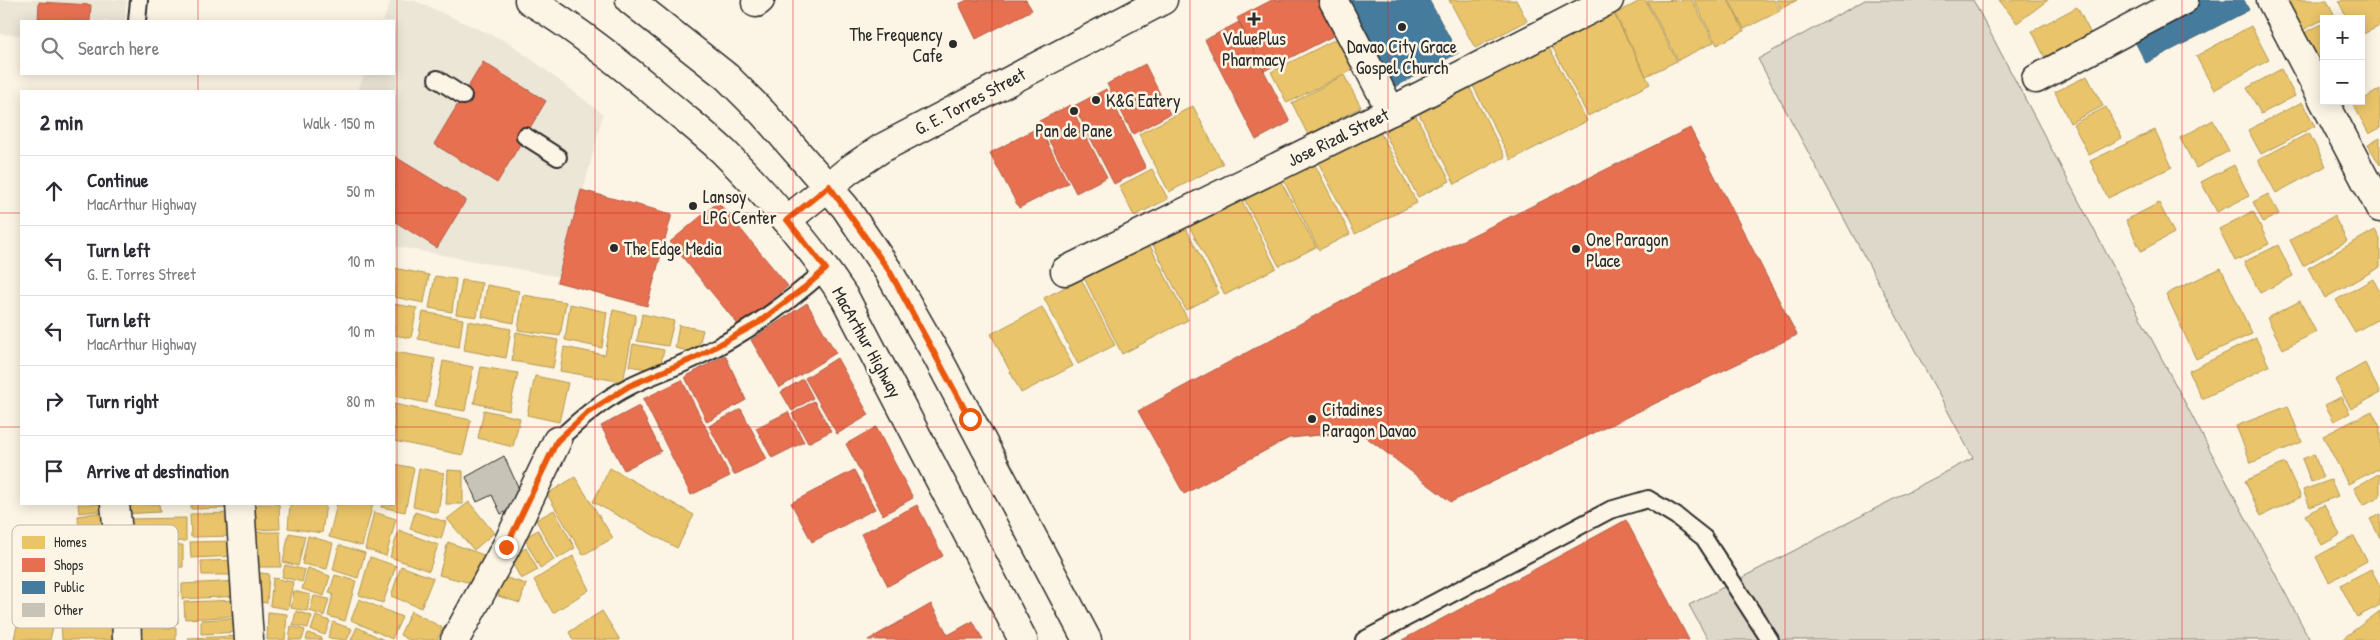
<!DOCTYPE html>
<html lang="en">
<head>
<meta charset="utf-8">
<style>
  body { margin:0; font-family:"Patrick Hand",sans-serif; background:#f2f2f3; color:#2b2b33 }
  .controls { position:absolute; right:15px; top:15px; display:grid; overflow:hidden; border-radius:0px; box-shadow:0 2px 12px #0003 }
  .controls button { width:45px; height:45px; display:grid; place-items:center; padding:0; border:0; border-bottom:1px solid #e1e1e2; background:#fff; color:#2b2b33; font:25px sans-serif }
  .stop { position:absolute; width:15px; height:15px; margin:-11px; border:4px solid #ea580c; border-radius:50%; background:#fff }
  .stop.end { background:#ea580c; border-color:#fff; box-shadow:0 1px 5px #0008 }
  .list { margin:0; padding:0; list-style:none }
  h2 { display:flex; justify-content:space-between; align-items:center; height:65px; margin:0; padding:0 20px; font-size:21px }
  h2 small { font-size:16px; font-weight:400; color:#7c7c81 }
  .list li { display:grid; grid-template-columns:32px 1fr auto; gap:15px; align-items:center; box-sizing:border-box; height:70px; padding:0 20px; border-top:1px solid #e1e1e2 }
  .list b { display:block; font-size:19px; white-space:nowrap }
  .list p { margin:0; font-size:16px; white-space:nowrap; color:#7c7c81 }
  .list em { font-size:16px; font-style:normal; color:#7c7c81 }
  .icon { flex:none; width:28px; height:28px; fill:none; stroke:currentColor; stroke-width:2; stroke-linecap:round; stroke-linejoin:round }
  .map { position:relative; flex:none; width:2380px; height:640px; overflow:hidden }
  .search { position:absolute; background:#fff; box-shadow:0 2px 12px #0003; left:20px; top:20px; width:375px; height:55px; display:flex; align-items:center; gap:12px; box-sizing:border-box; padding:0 18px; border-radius:0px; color:#7c7c81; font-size:19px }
  .panel { position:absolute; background:#fff; box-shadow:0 2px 12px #0003; left:20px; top:90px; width:375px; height:415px; border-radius:0px }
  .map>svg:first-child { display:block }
  .built { fill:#ece6d7 }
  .green { fill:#ded8ca; stroke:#84827a }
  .homes { fill:#e9c46a; stroke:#b09657 }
  .shops { fill:#e76f51; stroke:#af5b46 }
  .public { fill:#457b9d; stroke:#3d637b }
  .building { fill:#c8c3b7; stroke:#2b2b2b }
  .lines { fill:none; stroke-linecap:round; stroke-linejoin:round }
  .service-casing { stroke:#2b2b2b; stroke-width:20 }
  .minor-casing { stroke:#2b2b2b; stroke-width:31 }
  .secondary-casing { stroke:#2b2b2b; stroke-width:31 }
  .primary-casing { stroke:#2b2b2b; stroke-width:31 }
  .service { stroke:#fcf5e5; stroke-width:16 }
  .minor { stroke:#fcf5e5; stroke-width:28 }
  .secondary { stroke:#fcf5e5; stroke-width:28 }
  .primary { stroke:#fcf5e5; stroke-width:28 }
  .route { stroke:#ea580c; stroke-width:6 }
  .grid { fill:none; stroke:#d62828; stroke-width:1; stroke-opacity:0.55 }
  .poi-dot { fill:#2b2b2b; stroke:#fcf5e5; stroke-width:2 }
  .labels { text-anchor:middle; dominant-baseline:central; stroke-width:5; stroke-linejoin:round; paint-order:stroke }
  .poi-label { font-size:18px; fill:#2b2b2b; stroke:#fcf5e5; text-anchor:start }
  .street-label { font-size:18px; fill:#2b2b2b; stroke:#fcf5e5 }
  .key { fill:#fcf5e5; stroke:#bdb8ad; stroke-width:1 }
  .key-label { font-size:14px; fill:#2b2b2b }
</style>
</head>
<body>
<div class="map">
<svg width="2380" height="640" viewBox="0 0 2380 640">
  <rect width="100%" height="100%" fill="#fcf5e5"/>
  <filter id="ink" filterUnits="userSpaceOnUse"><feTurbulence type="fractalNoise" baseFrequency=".02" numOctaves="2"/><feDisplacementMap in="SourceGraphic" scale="10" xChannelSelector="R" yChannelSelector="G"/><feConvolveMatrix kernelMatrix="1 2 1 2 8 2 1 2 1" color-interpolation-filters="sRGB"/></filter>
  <g filter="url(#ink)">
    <g class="built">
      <path d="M0,0h126l-1,21h-104v14l-21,-1z"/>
      <path d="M391,0h22l97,43 93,71 -42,163 -167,-31v-155h-36l6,-17h30v-53h-11z"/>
    </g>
    <path class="green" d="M1865,0h108l337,640h-602l-19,-35 284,-147 -215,-399z"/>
    <g class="homes">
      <path d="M1449,0h67l11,21 -52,27z"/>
      <path d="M1642,0h3l32,61 -31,15 -31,-62z"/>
      <path d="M1692,0l22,42 -36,18 -31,-59z"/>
      <path d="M1694,0h34l16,31 -27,14z"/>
      <path d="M1729,0h45l6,11 -36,18z"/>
      <path d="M1776,0h21l-16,9z"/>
      <path d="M1999,0h49l-31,23z"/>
      <path d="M2286,0h41l7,14 -33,17z"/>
      <path d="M2343,0h33l4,8v18l-19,9v-16h-14l-8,-17z"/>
      <path d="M2077,7l15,29 -46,24 -14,-29z"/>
      <path d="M1613,12l37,72 -62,32 -37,-72z"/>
      <path d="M2324,23v39l-5,2 -15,-31z"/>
      <path d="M2251,26l18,34 -55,30 -18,-34z"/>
      <path d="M1340,37l16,31 -69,35 -16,-31z"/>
      <path d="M1547,43l40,78 -76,39 -40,-78z"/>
      <path d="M2281,69l14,27 -34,18 -14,-26z"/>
      <path d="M1344,75l17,32 -53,28 -16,-32z"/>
      <path d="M2087,76l16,30 -33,17 -15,-31z"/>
      <path d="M1470,88l35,69 -50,27 -36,-70z"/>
      <path d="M2380,89v39l-11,6 -16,-30 8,-3z"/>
      <path d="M2302,102l13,24 -54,28 -13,-24z"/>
      <path d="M1193,106l30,58 -54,28 -30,-58z"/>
      <path d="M2106,107l16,31 -33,17 -16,-31z"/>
      <path d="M1414,112l36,69 -32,16 -36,-69z"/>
      <path d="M2213,120l16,31 -33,17 -16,-30z"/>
      <path d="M1378,128l39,75 -62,31 -38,-74z"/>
      <path d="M2155,130l17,37 -64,31 -18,-37z"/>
      <path d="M2309,133l17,33 -50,27 -18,-33z"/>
      <path d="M1687,135l47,93 -268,136 -48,-94z"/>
      <path d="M2380,138v27l-12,-20z"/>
      <path d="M1313,161l37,73 -31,16 -37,-73z"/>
      <path d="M2234,165l15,31 -32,16 -16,-30z"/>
      <path d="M1152,169l16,30 -34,17 -15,-30z"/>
      <path d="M1278,176l38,71 -37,19 -37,-71z"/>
      <path d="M2268,194l11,20 -16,8 -10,-20z"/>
      <path d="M1240,197l36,71 -51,27 -37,-71z"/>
      <path d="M2159,203l15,30 -33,18 -15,-31z"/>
      <path d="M2253,211l16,33 -34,17 -16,-32z"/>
      <path d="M2334,216l13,25 -44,25 -13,-26z"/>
      <path d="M1182,220l37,73 -33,17 -37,-73z"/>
      <path d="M2375,230l5,9v28l-55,31 -17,-30z"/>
      <path d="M1147,240l41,80 -66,34 -40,-80z"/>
      <path d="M2278,245l15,31 -33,17 -16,-31z"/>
      <path d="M394,268l35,7 -5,28 -30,-6z"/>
      <path d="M2221,268l31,66 -56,25 -30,-65z"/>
      <path d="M435,276l21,3 -4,33 -23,-4z"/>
      <path d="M1081,279l34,66 -37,19 -34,-66z"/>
      <path d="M2373,279l7,13v26l-25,14 -19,-32z"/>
      <path d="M462,280l20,3 -5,34 -21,-3z"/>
      <path d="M487,285l32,6 -5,32 -32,-6z"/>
      <path d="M523,295l43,7 -6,34 -42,-6z"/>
      <path d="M2300,301l16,31 -33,17 -16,-31z"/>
      <path d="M394,304l23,4 -6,30 -17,-3z"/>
      <path d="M570,304l37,8 -5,36 -37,-8z"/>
      <path d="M1042,307l31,59 -52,27 -30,-59z"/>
      <path d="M613,310l23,5 -13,67 -63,-11 4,-24 41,8z"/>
      <path d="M423,312l40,7 -4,28 -41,-8z"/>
      <path d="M642,314l32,7 -6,25 -31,-5z"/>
      <path d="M468,321l43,8 -5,29 -42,-8z"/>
      <path d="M679,325l24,5 -6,23 -22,-5z"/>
      <path d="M516,332l42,8 -5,28 -41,-7z"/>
      <path d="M2256,338l13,28 -67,33 -13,-28z"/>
      <path d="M1345,343l74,24 63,58 -37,69 -87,-63 -69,7 -103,53 -40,-78 131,-68z"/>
      <path d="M633,344l31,6 -5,21 -30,-5z"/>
      <path d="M395,352l40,7 -8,44 -33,-7z"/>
      <path d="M443,361l30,6 -8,44 -30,-5z"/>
      <path d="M2365,363l15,30 -29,16 -16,-29z"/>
      <path d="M481,367l37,6 -9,38 -35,-8z"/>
      <path d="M535,376l33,7 -9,39 -32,-7z"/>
      <path d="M2341,397l9,16 -16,8 -9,-16z"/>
      <path d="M394,404l77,16 -8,35 -69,-14z"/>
      <path d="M2288,406l14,36 -51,21 -15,-37z"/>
      <path d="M484,410l36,8 -7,29 -35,-9z"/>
      <path d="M2372,411l8,16v41l-32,16 -25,-48z"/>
      <path d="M2314,454l9,24 -12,4 -9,-23z"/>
      <path d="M2285,463l16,34 -40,19 -16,-35z"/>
      <path d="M394,464l20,4 -9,44 -24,-5 1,-3h12z"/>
      <path d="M419,468l25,5 -6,40 -25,-6z"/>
      <path d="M610,468l84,47 -17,33 -84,-46z"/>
      <path d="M448,470l15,1v33h-17z"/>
      <path d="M2380,473v23l-17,9 -9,-17z"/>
      <path d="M575,477l38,61 -30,17 -36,-61z"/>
      <path d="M2331,480l7,16 -28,11 -7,-17z"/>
      <path d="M469,502l25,31 -20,17 -27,-31z"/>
      <path d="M78,504h28l1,6 -28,3z"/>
      <path d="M122,504h37l1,8 -37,2z"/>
      <path d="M191,504h42v4l-42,1z"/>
      <path d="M247,504h32l1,25 -31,1z"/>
      <path d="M290,504h36l-4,29 -34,-5z"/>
      <path d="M337,504h36l-11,42 -33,-9z"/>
      <path d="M2324,505l16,30 -18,10 -17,-30z"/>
      <path d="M554,510l21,38 -18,11 -21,-39z"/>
      <path d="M109,511l3,17 -33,4 -1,-16z"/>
      <path d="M374,512l22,7 -10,37 -21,-7z"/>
      <path d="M415,512l31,10 -5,17 -31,-10z"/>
      <path d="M235,513v23l-44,1 -1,-23z"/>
      <path d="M2380,514v24l-10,-19z"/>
      <path d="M186,518v23l-59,3 -2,-25z"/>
      <path d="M399,530l39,15 -9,26 -39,-14z"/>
      <path d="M538,530l16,30 -14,8 -16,-30z"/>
      <path d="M251,532h29l1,35h-29z"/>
      <path d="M289,533l16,3 -7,30 -15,-4z"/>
      <path d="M308,536l25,7 -6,26 -25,-5z"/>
      <path d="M2354,536l13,25 -38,21 -13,-25z"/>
      <path d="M237,541l1,15 -47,2 -1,-16z"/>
      <path d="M448,542l41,15 -10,28 -40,-10z"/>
      <path d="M183,545v22l-54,2 -2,-21z"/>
      <path d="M339,545l26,8 -7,25 -25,-8z"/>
      <path d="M526,548l12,22 -17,9 -12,-22z"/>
      <path d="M573,556l16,34 -36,23 -19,-33z"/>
      <path d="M370,557l26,9 -13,37 -24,-8z"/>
      <path d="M239,560l1,15h-38l-1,-14z"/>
      <path d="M285,565l20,5 -3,12 -20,-5z"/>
      <path d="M401,566l32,12 -12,30 -30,-12z"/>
      <path d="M308,568l22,8 -6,20 -22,-7z"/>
      <path d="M2371,569l9,17v19l-23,12 -17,-32z"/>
      <path d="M177,571l1,26 -43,2 -1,-25z"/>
      <path d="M252,572l17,2 -2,29 -16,-2z"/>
      <path d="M335,575l21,6 -11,40 -17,-5 5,-22 -4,-1z"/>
      <path d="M504,577l22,7 -6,19 -22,-7z"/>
      <path d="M273,578l20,4 -5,27 -18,-3z"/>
      <path d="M239,581l1,15 -58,3v-15z"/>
      <path d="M294,591l16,4 -3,16 -16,-3z"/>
      <path d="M314,596l15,3 -5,17 -14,-5z"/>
      <path d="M359,599l43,18 -10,22 -41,-19z"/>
      <path d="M239,600l2,16 -56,3 -1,-17z"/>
      <path d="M177,601l1,22 -43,-1v-19z"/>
      <path d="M296,611l16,5 -4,12 -15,-3z"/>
      <path d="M411,611l32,17 -6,12h-28l-9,-5z"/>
      <path d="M602,611l18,29h-47l-4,-8z"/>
      <path d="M2380,611v29h-39z"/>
      <path d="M268,612l19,2 -2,26h-18z"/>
      <path d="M120,616l1,24h-59l-1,-21z"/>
      <path d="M316,616l14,5 -5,14 -14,-5z"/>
      <path d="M19,617l34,10 -3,13 -36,-1z"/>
      <path d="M240,618v14l-39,2v-14z"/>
      <path d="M333,622l19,7 -5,11 -19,-2z"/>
      <path d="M291,626l14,4 -3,10h-13z"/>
      <path d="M357,627l27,13h-33z"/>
      <rect x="135" y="628" width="41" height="12"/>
      <path d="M308,633l14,5 -1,2h-15z"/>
      <path d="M243,636v4h-54l-1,-2z"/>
    </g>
    <g class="shops">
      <path d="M967,0h59l6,10 -56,29 -17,-35z"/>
      <path d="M1272,0h50l17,33 -75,38 -27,-53z"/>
      <path d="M39,2l52,3 -1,16h-52z"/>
      <path d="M1239,22l51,100 -34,18 -51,-100z"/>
      <path d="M483,62l63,39 -49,82 -63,-39z"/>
      <path d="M1145,64l25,50 -37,20 -26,-50z"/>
      <path d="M1106,89l40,79 -32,16 -40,-78z"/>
      <path d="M1070,105l37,72 -31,16 -37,-72z"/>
      <path d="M1039,127l29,56 -49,25 -29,-55z"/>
      <path d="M1690,128l107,207 -346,167 -93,-71 -69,7 -105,56 -46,-83 236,-127z"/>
      <path d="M394,156l72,44 -29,48 -43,-27z"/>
      <path d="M581,190l91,24 -25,92 -90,-24z"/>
      <path d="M718,202l70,84 -48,41 -70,-85z"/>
      <path d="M807,303l29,50 -57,35 -28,-48z"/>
      <path d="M725,355l21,45 -39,22 -22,-45z"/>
      <path d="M837,358l32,57 -32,19 -32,-56z"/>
      <path d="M803,379l10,19 -21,13 -11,-19z"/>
      <path d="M682,380l48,96 -39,19 -48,-96z"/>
      <path d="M814,401l17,30 -23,12 -16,-29z"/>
      <path d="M639,406l22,45 -37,19 -23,-44z"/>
      <path d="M741,409l26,50 -33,16 -25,-49z"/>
      <path d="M788,412l16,30 -32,16 -16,-30z"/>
      <path d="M876,427l37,71 -30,17 -37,-71z"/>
      <path d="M854,470l21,39 -63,33 -21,-39z"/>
      <path d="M917,505l26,51 -55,30 -27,-52z"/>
      <path d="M1626,520l63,120h-287l124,-66z"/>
      <path d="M931,604l17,31 25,-14 10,19h-115z"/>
    </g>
    <g class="public">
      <path d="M1346,0h83l29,53 -65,35z"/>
      <path d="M2196,0h48l5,10 -103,53 -15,-29z"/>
    </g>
    <path class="building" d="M504,456l21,46 -24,12 -9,-19 -15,7 -11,-25z"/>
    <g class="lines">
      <g class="service-casing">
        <g id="service">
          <path d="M137,21l2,-21"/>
          <path d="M437,79l26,17"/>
          <path d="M525,136l33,21"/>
          <path d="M557,441c22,-21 45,-41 73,-55 21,-11 45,-18 67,-29 47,-22 90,-53 129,-88"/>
          <path d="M1364,640l246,-130 38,-11 28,17 28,22 66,102"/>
        </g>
      </g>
      <g class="minor-casing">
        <g id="minor">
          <path d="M1333,0l58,111"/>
          <path d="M2271,0l53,101"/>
          <path d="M756,3l4,-3"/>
          <path d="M2036,79l148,-79"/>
          <path d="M2324,101l56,107"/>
          <path d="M1065,271l326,-160 218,-111"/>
          <path d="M115,504l11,105 1,31"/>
          <path d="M240,504l9,136"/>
          <path d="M455,640l51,-93 51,-106"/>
        </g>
      </g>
      <g class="secondary-casing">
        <path id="secondary" d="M787,220l62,-50 33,-22 281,-148"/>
      </g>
      <g class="primary-casing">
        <g id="primary">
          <path d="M529,0c48,29 92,64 134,100 20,17 42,34 61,52 45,45 86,93 121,146l178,342"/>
          <path d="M630,0l97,77 36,36 82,94 44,65 48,84 150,284"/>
        </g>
      </g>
      <use href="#service" class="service"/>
      <use href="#minor" class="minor"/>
      <use href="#secondary" class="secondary"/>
      <use href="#primary" class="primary"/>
    </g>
  </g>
  <g class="lines" filter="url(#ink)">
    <path class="route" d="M506,547l51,-106 30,-28 42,-27 68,-29 61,-34 46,-35 22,-19 -39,-49 42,-34 61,86 80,147"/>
  </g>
  <path class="grid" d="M198,0v21M397,0v640M595,0v640M793,0v640M992,0v640M1190,0v640M1388,0v640M1587,0v640M1785,0v640M1983,0v640M2182,0v640M198,74v17M0,213h21M394,213h1986M0,427h21M394,427h1986M198,504v136"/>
  <g class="poi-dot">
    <path d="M1251.5 11.5h5v5h5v5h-5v5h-5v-5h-5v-5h5z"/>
    <circle cx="1402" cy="27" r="5"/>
    <circle cx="953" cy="44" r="5"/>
    <circle cx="1096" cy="100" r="5"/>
    <circle cx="1074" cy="111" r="5"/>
    <circle cx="693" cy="206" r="5"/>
    <circle cx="614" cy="248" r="5"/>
    <circle cx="1576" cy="249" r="5"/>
    <circle cx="1312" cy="419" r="5"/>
  </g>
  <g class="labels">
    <g class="poi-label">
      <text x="943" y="34" text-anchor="end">The Frequency<tspan x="943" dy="21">Cafe</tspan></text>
      <text x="1254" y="38" text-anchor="middle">ValuePlus<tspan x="1254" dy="21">Pharmacy</tspan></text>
      <text x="1402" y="46" text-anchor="middle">Davao City Grace<tspan x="1402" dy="21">Gospel Church</tspan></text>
      <text x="1106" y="100">K&amp;G Eatery</text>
      <text x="1074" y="130" text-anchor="middle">Pan de Pane</text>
      <text x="703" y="196">Lansoy<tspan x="703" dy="21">LPG Center</tspan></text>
      <text x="1586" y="239">One Paragon<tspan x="1586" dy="21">Place</tspan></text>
      <text x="624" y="248">The Edge Media</text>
      <text x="1322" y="409">Citadines<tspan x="1322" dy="21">Paragon Davao</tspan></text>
    </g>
    <g class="street-label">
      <text transform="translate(970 101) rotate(-28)">G. E. Torres Street</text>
      <text transform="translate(1338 137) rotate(-26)">Jose Rizal Street</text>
      <text transform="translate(867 342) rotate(61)">MacArthur Highway</text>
    </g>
  </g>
  <rect x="12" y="525" width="166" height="103" rx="8" class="key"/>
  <rect x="22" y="536" width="23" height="13" fill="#e9c46a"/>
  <rect x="22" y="558" width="23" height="14" fill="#e76f51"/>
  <rect x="22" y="581" width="23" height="13" fill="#457b9d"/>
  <rect x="22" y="603" width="23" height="14" fill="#c8c3b7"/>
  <g class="key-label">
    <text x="54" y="547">Homes</text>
    <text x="54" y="570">Shops</text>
    <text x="54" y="592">Public</text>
    <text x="54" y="615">Other</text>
  </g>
</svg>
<div class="controls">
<button>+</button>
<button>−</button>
</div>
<div class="stop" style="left:970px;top:419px"></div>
<div class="stop end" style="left:506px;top:547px"></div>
<div class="search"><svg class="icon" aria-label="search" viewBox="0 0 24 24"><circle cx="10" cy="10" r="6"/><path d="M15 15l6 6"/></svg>Search here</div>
<section class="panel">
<h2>2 min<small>Walk · 150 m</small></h2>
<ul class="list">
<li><svg class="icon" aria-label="ahead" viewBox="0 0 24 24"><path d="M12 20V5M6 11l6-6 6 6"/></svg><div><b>Continue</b><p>MacArthur Highway</p></div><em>50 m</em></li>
<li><svg class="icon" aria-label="left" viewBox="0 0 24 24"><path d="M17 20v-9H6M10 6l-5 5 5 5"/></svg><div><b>Turn left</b><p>G. E. Torres Street</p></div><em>10 m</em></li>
<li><svg class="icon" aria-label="left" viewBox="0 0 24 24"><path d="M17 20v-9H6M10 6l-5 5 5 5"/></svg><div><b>Turn left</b><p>MacArthur Highway</p></div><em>10 m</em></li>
<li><svg class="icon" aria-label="right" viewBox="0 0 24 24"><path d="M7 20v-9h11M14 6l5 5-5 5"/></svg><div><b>Turn right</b></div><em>80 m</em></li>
<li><svg class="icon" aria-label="arrive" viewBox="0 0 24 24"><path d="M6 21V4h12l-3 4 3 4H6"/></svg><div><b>Arrive at destination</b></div></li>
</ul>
</section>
</div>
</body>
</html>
